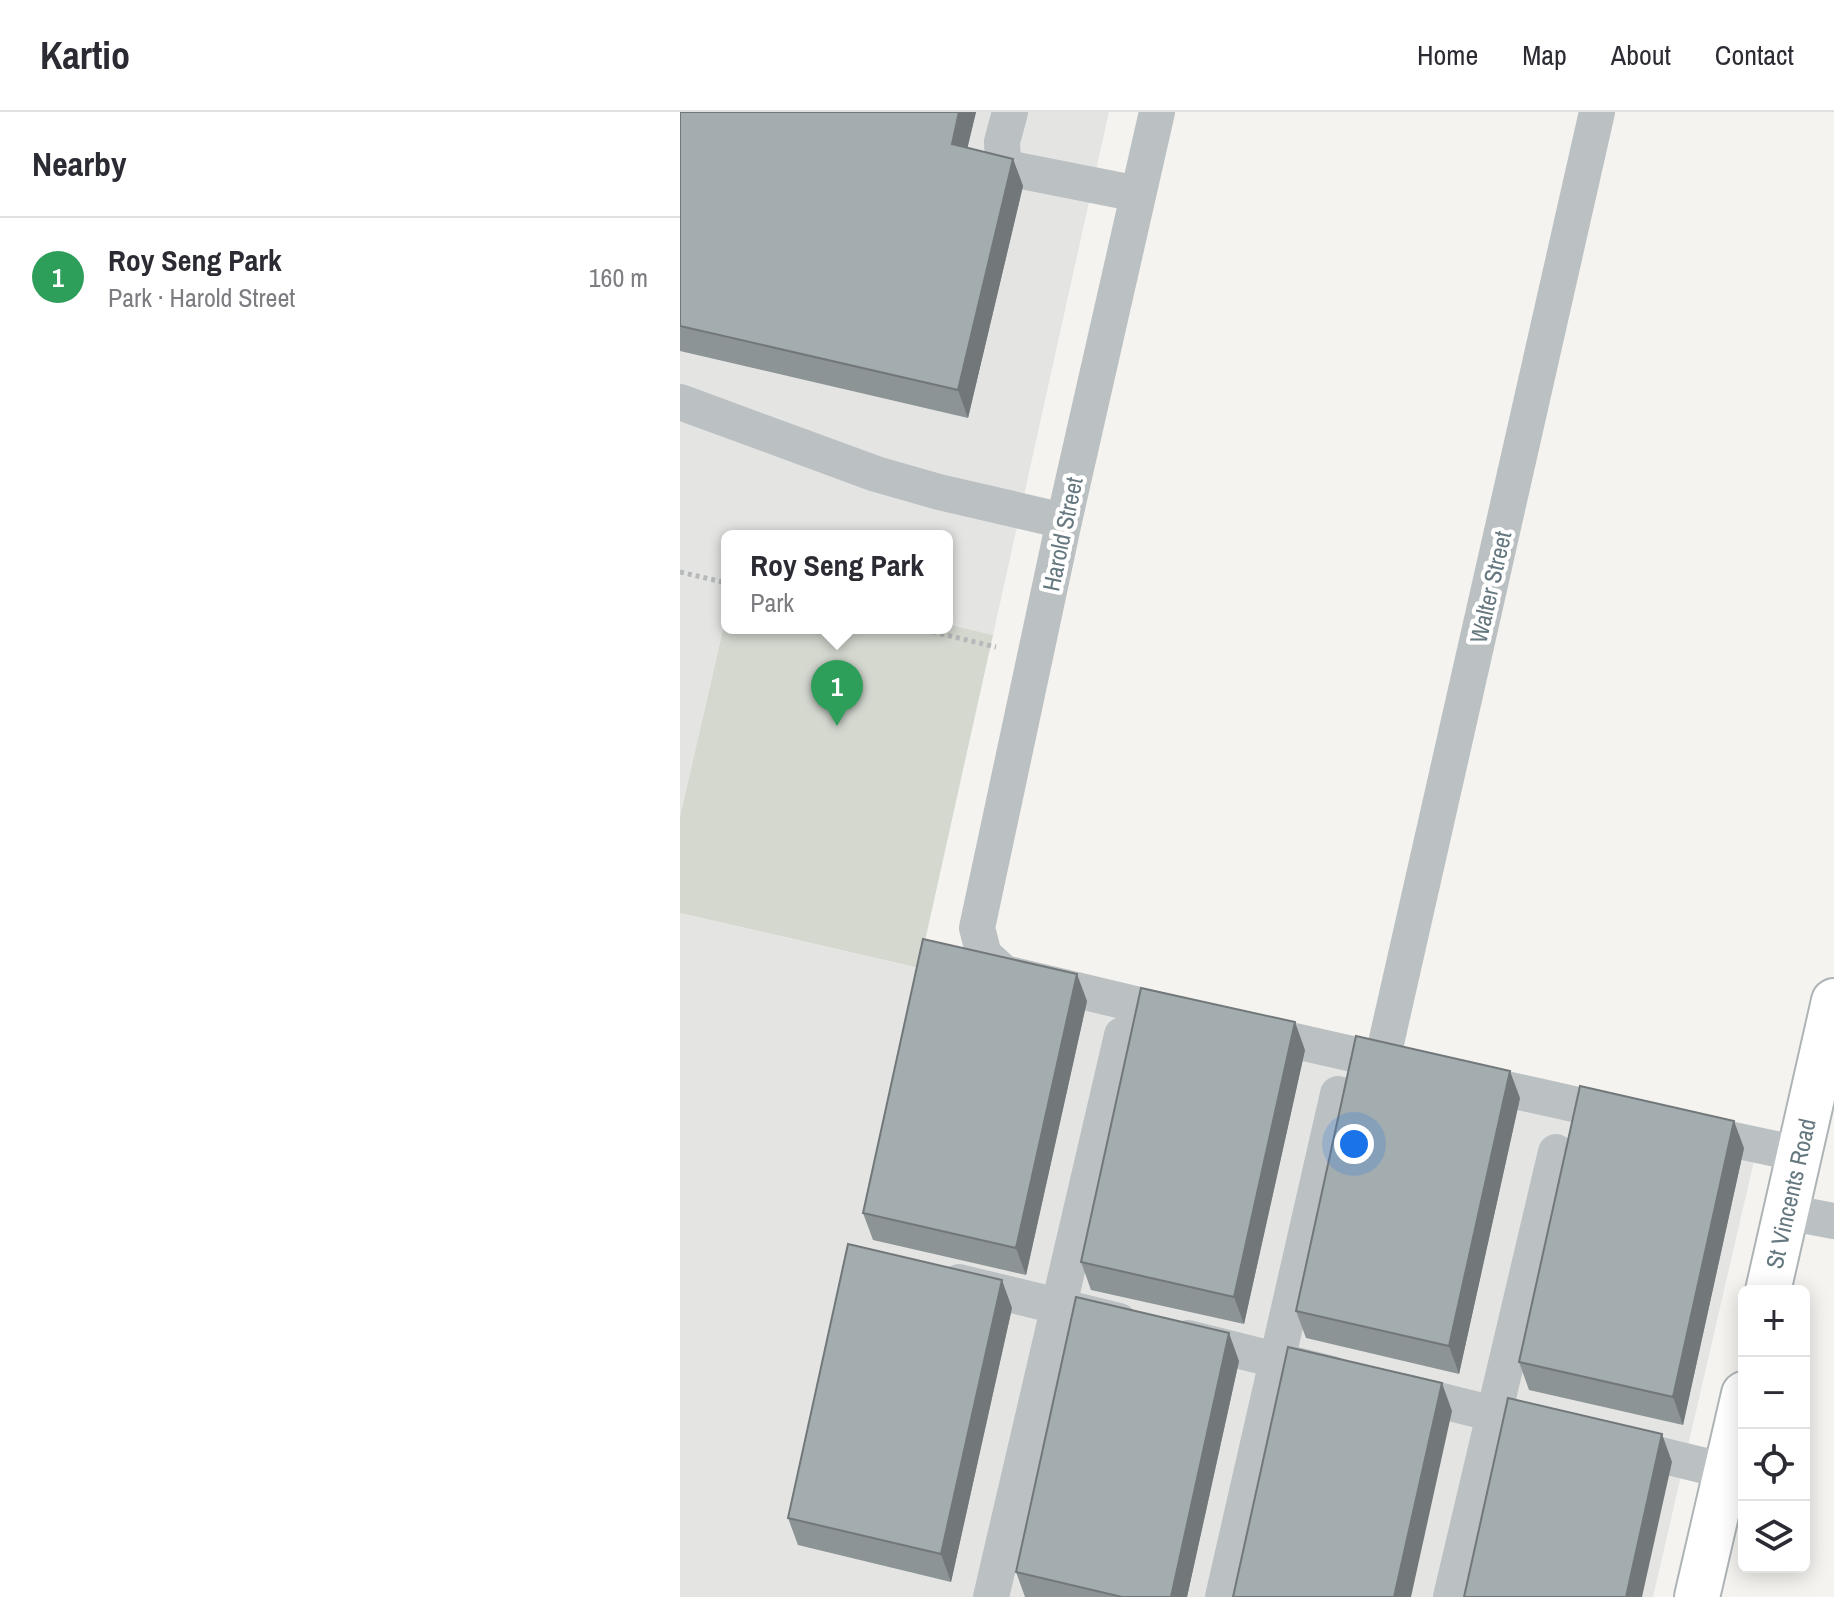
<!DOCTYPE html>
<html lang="en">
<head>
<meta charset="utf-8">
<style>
  body { margin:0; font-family:"Archivo Narrow",sans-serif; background:#f7f7f7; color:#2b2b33 }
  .controls { position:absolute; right:24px; bottom:24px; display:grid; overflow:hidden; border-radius:12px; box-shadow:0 4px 20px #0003 }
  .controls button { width:72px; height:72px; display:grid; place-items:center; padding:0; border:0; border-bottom:2px solid #e1e1e2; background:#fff; color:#2b2b33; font:40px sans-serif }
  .you { position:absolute; left:674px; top:1032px; width:28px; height:28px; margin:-20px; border:6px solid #fff; border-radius:50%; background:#1a73e8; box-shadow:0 0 0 12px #1a73e833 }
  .badge { display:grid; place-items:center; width:52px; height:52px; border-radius:50%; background:#d63e2d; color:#fff; font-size:26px; font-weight:700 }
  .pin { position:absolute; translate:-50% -66px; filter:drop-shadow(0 2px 4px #0008) }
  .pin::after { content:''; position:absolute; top:42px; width:28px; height:24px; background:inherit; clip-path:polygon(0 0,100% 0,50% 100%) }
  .popup { position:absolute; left:41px; top:418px; width:232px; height:104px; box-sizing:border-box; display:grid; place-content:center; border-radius:12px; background:#fff; filter:drop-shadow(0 2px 6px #0005); font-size:26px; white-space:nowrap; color:#7c7c81 }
  .popup b { font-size:30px; color:#2b2b33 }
  .popup::after { content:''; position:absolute; left:50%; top:100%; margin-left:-16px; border:16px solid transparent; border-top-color:#fff }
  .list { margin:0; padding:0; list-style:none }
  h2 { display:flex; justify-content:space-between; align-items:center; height:104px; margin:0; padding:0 32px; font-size:34px }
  h2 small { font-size:26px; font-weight:400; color:#7c7c81 }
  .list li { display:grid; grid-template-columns:52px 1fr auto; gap:24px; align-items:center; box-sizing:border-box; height:120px; padding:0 32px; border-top:2px solid #e1e1e2 }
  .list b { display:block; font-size:30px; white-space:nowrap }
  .list p { margin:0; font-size:26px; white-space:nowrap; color:#7c7c81 }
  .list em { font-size:26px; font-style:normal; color:#7c7c81 }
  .icon { flex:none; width:44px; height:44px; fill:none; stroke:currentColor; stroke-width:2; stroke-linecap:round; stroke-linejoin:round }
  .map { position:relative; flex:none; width:1154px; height:1485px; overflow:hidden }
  header { display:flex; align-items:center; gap:48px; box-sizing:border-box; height:112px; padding:0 40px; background:#fff; border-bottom:2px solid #e1e1e2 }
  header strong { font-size:38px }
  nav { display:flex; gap:44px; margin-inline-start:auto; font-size:28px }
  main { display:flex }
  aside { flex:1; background:#fff }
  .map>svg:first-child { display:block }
  .built { fill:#e4e5e3 }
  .green { fill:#d4d8cf }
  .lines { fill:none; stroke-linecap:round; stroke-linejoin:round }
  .major-casing { stroke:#aeb4b6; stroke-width:48 }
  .path { stroke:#b5b9ba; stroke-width:5; stroke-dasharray:4 4; stroke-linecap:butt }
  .minor { stroke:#bbc0c2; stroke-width:36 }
  .major { stroke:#fff; stroke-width:44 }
  .wall { fill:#8c9496 }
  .shaded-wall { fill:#72787a }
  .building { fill:#a3acaf; stroke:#72787a; stroke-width:2 }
  .labels { text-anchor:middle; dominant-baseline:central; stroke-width:8; stroke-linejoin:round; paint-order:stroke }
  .street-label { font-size:24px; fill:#65777f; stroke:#fff }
</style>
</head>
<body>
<header>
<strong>Kartio</strong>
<nav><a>Home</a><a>Map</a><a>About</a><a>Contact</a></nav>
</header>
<main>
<aside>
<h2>Nearby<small></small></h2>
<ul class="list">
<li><span class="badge" style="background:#2e9e5b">1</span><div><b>Roy Seng Park</b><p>Park · Harold Street</p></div><em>160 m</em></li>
</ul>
</aside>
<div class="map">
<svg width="1154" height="1485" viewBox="0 0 1154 1485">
  <rect width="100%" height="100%" fill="#f4f3f0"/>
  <g class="built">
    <path d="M0,0h429l-116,523 -46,-11v-88h-220v76l-47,205z"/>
    <path d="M0,801l1074,248 -101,436h-973z"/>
  </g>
  <path class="green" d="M47,500v16h220v-4l46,11 -74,333 -239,-55v-96z"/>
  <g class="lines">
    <g class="major-casing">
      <g id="major">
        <path id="s1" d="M1088,1179l66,-290"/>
        <path d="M1017,1485l47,-203"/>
      </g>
    </g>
    <g class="path">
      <path d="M0,460l47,11"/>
      <path d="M237,516l79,19"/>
    </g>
    <g class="minor">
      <path d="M330,0l-8,30 1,19 9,8 126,25"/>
      <path d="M477,0l-93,409 -87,407 7,27 20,18 182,43"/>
      <path d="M0,290l196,72 63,18 125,29"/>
      <path d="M575,920l146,33"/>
      <path d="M702,949l215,-949"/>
      <path d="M790,969l153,34"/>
      <path d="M1016,1020l103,22"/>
      <path d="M1106,1100l48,9"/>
      <path d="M279,1170l160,39"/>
      <path d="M508,1226l144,36"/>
      <path d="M722,1279l148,37"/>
      <path d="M943,1334l103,25"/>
      <path d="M311,1485l131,-562"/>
      <path d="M543,1485l115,-503"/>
      <path d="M771,1485l105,-445"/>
    </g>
    <use href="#major" class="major"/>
  </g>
  <g class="wall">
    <path d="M0,0h296l-9,36 46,11 10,27 -55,232 -288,-67z"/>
    <path d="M407,889l-61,274 -153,-35 -10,-27z"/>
    <path d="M625,938l-61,274 -153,-34 -10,-28z"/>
    <path d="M840,986l-61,276 -153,-36 -10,-27z"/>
    <path d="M1064,1036l-61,277 -154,-35 -10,-28z"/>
    <path d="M332,1196l-61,274 -153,-37 -10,-27z"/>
    <path d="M559,1249l-52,236h-162l-9,-25z"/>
  </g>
  <g class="shaded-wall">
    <path d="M279,0h17l-14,59 -10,-27z"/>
    <path d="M333,47l10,27 -55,232 -10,-28z"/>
    <path d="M397,862l10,27 -61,274 -10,-27z"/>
    <path d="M615,910l10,28 -61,274 -10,-27z"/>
    <path d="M830,959l10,27 -61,276 -10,-28z"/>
    <path d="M1054,1009l10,27 -61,277 -10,-28z"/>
    <path d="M322,1168l10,28 -61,274 -10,-28z"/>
    <path d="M549,1221l10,28 -52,236h-16z"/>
    <path d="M762,1271l10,28 -41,186h-17z"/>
    <path d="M982,1322l10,28 -30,135h-16z"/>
  </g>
  <g class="building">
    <path d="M0,0h279l-7,32 61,15 -55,231 -278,-64z"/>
    <path d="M243,827l154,35 -61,274 -153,-35z"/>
    <path d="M461,876l154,34 -61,275 -153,-35z"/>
    <path d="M676,924l154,35 -61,275 -153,-35z"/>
    <path d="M900,974l154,35 -61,276 -154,-35z"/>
    <path d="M168,1132l154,36 -61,274 -153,-36z"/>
    <path d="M396,1185l153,36 -58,264h-49l-106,-25z"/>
    <path d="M608,1235l154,36 -48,214h-161z"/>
    <path d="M828,1286l154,36 -36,163h-162z"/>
  </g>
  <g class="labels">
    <g class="street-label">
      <text transform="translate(382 422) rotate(-78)">Harold Street</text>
      <text transform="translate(810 475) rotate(-77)">Walter Street</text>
      <text stroke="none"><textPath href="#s1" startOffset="100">St Vincents Road</textPath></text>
    </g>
  </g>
</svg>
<div class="controls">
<button>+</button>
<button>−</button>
<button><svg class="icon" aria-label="locate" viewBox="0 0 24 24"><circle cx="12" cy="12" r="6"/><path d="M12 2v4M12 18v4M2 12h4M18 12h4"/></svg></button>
<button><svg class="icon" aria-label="layers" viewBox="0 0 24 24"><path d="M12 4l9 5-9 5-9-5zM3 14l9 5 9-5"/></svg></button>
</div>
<div class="you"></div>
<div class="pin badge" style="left:157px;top:614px;background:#2e9e5b">1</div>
<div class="popup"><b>Roy Seng Park</b>Park</div>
</div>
</main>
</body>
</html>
